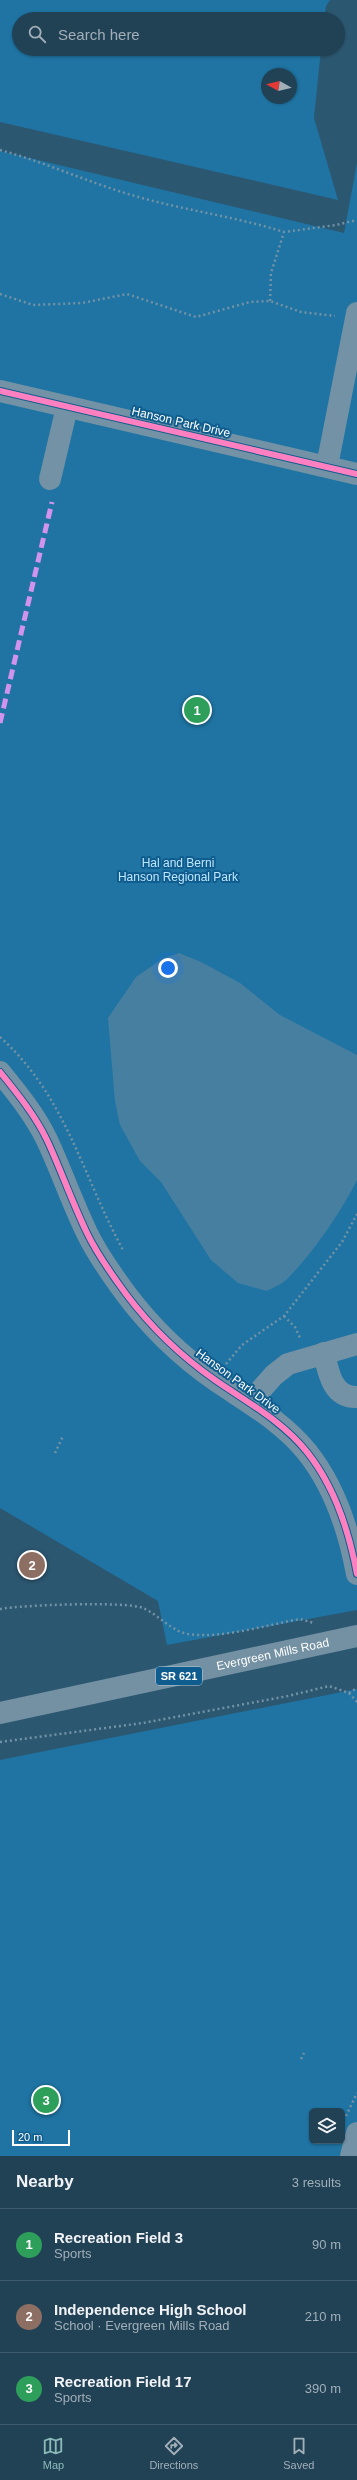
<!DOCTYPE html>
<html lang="en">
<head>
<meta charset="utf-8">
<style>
  body { margin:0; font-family:Arial,sans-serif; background:#29485b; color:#f1f3f6 }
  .controls { position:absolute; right:12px; bottom:12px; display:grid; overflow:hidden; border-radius:6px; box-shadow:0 1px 3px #0004 }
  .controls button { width:36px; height:36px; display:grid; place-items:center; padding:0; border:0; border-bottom:1px solid #3e5a6c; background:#214155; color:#f1f3f6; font:20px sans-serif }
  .compass { position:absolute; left:261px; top:68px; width:36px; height:36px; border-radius:50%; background:#214155; box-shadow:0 1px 3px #0004; rotate:278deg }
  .scale { position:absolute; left:12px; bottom:10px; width:58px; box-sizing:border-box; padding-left:4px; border:2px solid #fff; border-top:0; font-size:11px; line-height:14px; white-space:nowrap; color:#fff; -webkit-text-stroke:3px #0f5d8e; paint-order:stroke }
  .you { position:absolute; left:168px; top:968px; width:14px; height:14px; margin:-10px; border:3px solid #fff; border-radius:50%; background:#1a73e8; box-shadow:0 0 0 6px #1a73e833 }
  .badge { display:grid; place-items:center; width:26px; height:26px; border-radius:50%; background:#8bbbb9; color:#fff; font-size:13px; font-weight:700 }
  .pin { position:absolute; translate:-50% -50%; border:2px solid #fff; box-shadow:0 1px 4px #0006 }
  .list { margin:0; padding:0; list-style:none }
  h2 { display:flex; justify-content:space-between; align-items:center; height:52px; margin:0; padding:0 16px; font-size:17px }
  h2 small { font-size:13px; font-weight:400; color:#a2afb9 }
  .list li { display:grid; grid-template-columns:26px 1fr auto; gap:12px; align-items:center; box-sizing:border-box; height:72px; padding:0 16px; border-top:1px solid #3e5a6c }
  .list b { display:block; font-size:15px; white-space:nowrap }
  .list p { margin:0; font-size:13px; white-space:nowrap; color:#a2afb9 }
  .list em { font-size:13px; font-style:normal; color:#a2afb9 }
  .icon { flex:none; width:22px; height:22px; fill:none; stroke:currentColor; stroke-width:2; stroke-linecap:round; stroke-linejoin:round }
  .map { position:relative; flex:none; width:357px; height:2156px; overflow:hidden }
  .search { position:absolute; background:#214155; box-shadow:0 1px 3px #0004; left:12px; right:12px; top:12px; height:44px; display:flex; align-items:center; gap:10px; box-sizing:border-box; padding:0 14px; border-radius:22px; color:#a2afb9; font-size:15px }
  .sheet { height:268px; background:#214155 }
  nav { display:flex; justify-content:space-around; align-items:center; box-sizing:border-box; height:56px; border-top:1px solid #3e5a6c; background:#214155; font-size:11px; color:#a2afb9 }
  nav a { display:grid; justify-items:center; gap:2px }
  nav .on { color:#8bbbb9 }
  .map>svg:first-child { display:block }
  .green { fill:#1f74a3; fill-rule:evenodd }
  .water { fill:#477fa1 }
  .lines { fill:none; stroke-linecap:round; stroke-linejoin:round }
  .path { stroke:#7392a5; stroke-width:2.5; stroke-dasharray:2 3; stroke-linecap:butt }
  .minor { stroke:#7392a5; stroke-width:22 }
  .major { stroke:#7391a3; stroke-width:22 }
  .quiet { stroke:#d193ec; stroke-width:5; stroke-dasharray:10 5; stroke-linecap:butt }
  .cycleway-casing { stroke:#0f5d8e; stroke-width:8 }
  .cycleway { stroke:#ff80c0; stroke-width:6 }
  .labels { text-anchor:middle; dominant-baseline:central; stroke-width:4; stroke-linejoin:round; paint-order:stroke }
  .shield { fill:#0f5d8e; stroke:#b7cedd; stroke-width:1 }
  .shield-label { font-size:11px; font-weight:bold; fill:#fff }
  .street-label { font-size:12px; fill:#fff; stroke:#0f5d8e }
  .park-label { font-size:12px; fill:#bee6fe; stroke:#0f5d8e }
</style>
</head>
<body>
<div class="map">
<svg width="357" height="2156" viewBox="0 0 357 2156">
  <rect width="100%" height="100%" fill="#2c5771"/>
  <g class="green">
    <path d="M0,0h330l-4,6 -2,13h-305v30h302l-7,69 24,82 -338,-78zM267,74h24v24h-24z"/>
    <path d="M0,151l344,82 13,-70v1447l-190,35 -9,-44 -158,-93z"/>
    <path d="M357,1689v467h-357v-396zM312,2111h30v30h-30z"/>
  </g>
  <path class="water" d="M179,953l22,9 39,21 40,32 77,40v125c-16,32 -44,73 -69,98 -5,6 -14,9 -21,13l-29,-8 -27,-23 -50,-78 -21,-21 -20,-36 -5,-24 -7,-83 28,-41 26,-18z"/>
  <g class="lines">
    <g class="path">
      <path d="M0,150c48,13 94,35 142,48 47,13 95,19 142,34"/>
      <path d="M0,294l33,11 49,-2 45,-9 69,23 54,-15 20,-1 31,11 34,4"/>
      <path d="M270,301l1,-28 13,-41 52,-7 21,-5"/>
      <path d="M0,1037c66,59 82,138 123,213"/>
      <path d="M284,1316l11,11 6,13"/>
      <path d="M226,1364l16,-19 42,-29 58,-74 15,-28"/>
      <path d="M55,1453l8,-17"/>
      <path d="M0,1609c22,-4 126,-8 143,-1 16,7 28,23 45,26 34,5 78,-9 112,-15l14,4"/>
      <path d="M349,1693l8,9"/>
      <path d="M0,1742l143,-19 145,-27 41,-10 20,7 8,-5"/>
      <path d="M301,2059l3,-6"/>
      <path d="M346,2116l11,-23"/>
    </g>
    <g class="minor">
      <path d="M0,391l357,83"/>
      <path d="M327,466l30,-153"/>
      <path d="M50,479l17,-72"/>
      <path d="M0,1072c17,21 35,43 47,68 14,30 25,62 40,93 10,21 25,42 39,61 24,32 56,63 89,86 32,22 67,41 92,72 28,35 42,79 50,122"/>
      <path d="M324,1353c4,18 8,45 33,44"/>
      <path d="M250,1402l24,-27 14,-11 69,-20"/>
      <path d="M351,2156l6,-23"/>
    </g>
    <path class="major" id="s1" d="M0,1713l357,-77"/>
    <path class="quiet" d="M0,723l52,-221"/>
    <g class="cycleway-casing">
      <g id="cycleway">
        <path d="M0,391l357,83"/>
        <path d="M0,1072c17,21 35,43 47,68 14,30 25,62 40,93 10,21 25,42 39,61 24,32 56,63 89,86 32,22 67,41 92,72 28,35 42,79 50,122"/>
      </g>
    </g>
    <use href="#cycleway" class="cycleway"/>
  </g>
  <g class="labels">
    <rect class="shield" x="156" y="1667" width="46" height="18" rx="3"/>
    <g class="shield-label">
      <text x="179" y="1676">SR 621</text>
    </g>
    <g class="street-label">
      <text transform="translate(181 422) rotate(13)">Hanson Park Drive</text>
      <text transform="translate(238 1381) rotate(36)">Hanson Park Drive</text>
      <text stroke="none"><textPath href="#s1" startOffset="279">Evergreen Mills Road</textPath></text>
    </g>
    <g class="park-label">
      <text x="178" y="863">Hal and Berni<tspan x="178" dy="14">Hanson Regional Park</tspan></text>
    </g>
  </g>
</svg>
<div class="controls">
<button><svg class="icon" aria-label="layers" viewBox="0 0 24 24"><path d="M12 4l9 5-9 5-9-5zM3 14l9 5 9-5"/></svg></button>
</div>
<svg class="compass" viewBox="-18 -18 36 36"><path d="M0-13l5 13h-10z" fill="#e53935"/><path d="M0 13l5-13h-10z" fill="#a2afb9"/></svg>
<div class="scale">20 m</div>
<div class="you"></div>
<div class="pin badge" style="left:197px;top:710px;background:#2e9e5b">1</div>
<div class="pin badge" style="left:32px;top:1565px;background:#8d6e63">2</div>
<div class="pin badge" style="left:46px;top:2100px;background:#2e9e5b">3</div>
<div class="search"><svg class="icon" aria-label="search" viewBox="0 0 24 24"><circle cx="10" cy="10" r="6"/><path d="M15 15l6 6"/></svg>Search here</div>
</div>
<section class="sheet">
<h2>Nearby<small>3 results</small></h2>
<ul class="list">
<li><span class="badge" style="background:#2e9e5b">1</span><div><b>Recreation Field 3</b><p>Sports</p></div><em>90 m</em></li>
<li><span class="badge" style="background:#8d6e63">2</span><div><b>Independence High School</b><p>School · Evergreen Mills Road</p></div><em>210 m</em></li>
<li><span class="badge" style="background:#2e9e5b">3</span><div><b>Recreation Field 17</b><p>Sports</p></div><em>390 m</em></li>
</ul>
</section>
<nav>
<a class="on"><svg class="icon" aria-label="map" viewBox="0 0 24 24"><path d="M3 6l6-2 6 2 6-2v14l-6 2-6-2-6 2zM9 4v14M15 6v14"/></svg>Map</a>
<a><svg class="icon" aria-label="directions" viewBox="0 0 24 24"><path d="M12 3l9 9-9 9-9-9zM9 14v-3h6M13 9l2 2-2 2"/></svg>Directions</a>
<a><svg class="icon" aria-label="saved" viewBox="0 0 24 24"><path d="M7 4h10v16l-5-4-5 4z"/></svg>Saved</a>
</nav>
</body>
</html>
